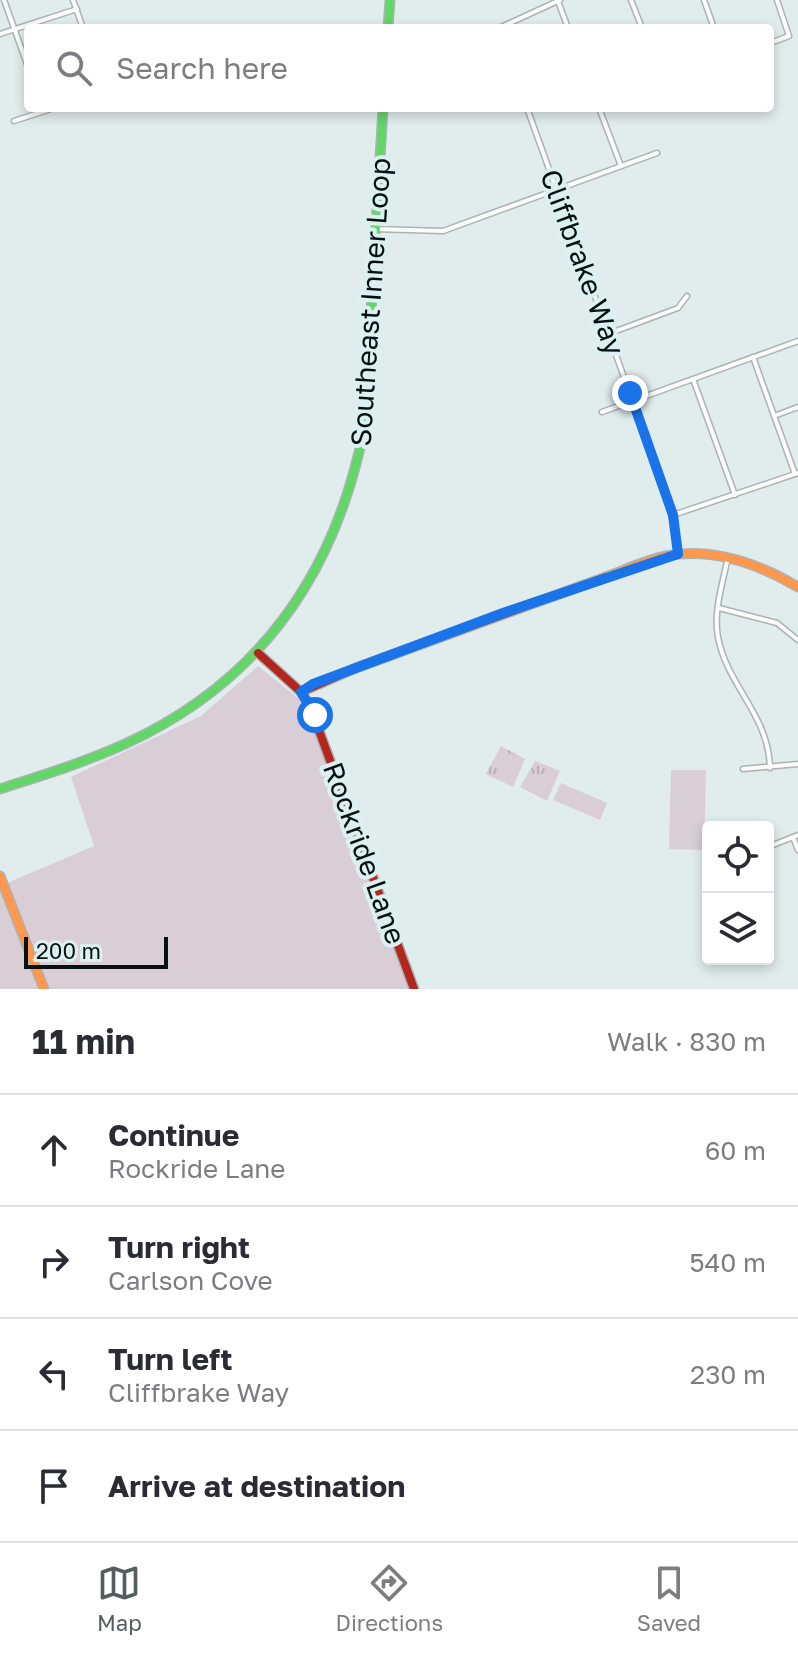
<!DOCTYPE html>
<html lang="en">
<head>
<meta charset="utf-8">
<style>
  body { margin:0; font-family:"Golos Text",sans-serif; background:#f7f7f7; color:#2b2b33 }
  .controls { position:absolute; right:24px; bottom:24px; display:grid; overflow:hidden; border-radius:8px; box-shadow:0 4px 12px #0003 }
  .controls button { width:72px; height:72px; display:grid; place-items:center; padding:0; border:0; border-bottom:2px solid #e1e1e2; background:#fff; color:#2b2b33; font:40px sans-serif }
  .scale { position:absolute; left:24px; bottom:20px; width:144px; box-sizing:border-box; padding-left:8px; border:4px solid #091011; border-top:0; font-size:22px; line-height:28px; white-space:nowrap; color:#091011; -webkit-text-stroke:6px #dcf0f1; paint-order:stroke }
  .stop { position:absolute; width:24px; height:24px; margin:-18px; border:6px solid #1a73e8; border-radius:50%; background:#fff }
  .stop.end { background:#1a73e8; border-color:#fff; box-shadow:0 2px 8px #0008 }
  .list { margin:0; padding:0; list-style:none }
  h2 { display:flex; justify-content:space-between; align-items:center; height:104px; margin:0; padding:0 32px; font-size:34px }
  h2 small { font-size:26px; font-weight:400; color:#7c7c81 }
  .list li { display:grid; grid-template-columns:52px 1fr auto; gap:24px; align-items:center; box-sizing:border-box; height:112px; padding:0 32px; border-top:2px solid #e1e1e2 }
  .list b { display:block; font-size:30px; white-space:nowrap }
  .list p { margin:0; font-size:26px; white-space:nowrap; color:#7c7c81 }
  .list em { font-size:26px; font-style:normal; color:#7c7c81 }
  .icon { flex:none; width:44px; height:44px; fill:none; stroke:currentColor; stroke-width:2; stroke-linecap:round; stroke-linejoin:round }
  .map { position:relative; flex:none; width:798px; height:989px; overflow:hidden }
  .search { position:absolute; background:#fff; box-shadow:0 4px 12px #0003; left:24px; right:24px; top:24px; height:88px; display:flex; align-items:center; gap:20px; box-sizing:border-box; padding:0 28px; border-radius:8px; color:#7c7c81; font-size:30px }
  .sheet { height:552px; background:#fff }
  nav { display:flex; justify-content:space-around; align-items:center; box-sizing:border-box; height:112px; border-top:2px solid #e1e1e2; background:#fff; font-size:22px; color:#7c7c81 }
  nav a { display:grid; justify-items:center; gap:4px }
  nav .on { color:#555d5e }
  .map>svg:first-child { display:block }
  .green { fill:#daced6 }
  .park { fill:url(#park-tufts) }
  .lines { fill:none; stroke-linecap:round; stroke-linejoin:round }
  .street-casing { stroke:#abb3b3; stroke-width:7 }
  .fast-casing { stroke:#abb3b3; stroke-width:11 }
  .slow-casing { stroke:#abb3b3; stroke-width:11 }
  .jam-casing { stroke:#abb3b3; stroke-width:11 }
  .street { stroke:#fafcfc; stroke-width:4 }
  .fast { stroke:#63d668; stroke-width:8 }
  .slow { stroke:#ff974d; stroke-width:8 }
  .jam { stroke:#b3261e; stroke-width:8 }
  .route { stroke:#1a73e8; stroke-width:10 }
  .labels { text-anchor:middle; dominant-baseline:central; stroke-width:8; stroke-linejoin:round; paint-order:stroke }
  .street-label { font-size:28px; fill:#091011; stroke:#dcf0f1 }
</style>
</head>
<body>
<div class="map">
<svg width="798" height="989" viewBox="0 0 798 989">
  <defs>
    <pattern id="park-tufts" width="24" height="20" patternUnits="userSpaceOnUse" patternTransform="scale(2)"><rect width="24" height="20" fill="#daced6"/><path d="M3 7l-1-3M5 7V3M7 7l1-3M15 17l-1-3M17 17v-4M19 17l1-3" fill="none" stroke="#bab0b7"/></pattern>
  </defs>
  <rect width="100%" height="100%" fill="#e1ecec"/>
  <g class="green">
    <path d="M258,666l45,36 107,287h-410v-103l94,-40 -23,-69 130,-61z"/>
    <path d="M671,770h35l-2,80 -35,-1z"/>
    <path d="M561,783l46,20 -7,17 -47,-20z"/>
  </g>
  <g class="park">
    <path d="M501,746l24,13 -12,28 -27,-13z"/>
    <path d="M535,761l25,10 -13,30 -27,-14z"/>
  </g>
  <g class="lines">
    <g class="street-casing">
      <g id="street">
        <path d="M4,0l24,67"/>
        <path d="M73,0l10,28"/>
        <path d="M631,0l11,28"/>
        <path d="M704,0l10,28"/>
        <path d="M558,1l10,27"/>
        <path d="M499,28l61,-28"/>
        <path d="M0,34l77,-25"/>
        <path d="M770,43l19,-7 -12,-36"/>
        <path d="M527,108l143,397 8,49"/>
        <path d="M599,108l22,58"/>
        <path d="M14,121l40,-13"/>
        <path d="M374,229l69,2 214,-78"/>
        <path d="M608,334l70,-26 9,-12"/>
        <path d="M753,357l42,117"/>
        <path d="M693,379l42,116"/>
        <path d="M602,412l196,-71"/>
        <path d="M774,416l24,-9"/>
        <path d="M673,515l125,-42"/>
        <path d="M728,557c-5,25 -15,55 -10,80 9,49 51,78 52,131"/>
        <path d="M719,608l58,15 21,17"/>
        <path d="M743,769l55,-5"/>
        <path d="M793,837l5,13"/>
        <path d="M773,845l25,-10"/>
      </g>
    </g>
    <g class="fast-casing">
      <g id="fast">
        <path d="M388,28l2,-28"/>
        <path d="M0,789c43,-14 86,-27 127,-46 134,-62 209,-171 237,-314l19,-321"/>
      </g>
    </g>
    <g class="slow-casing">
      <g id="slow">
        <path d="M606,577c19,-7 40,-17 60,-21 46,-9 93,8 132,31"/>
        <path d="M0,876l44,113"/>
      </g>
    </g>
    <g class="jam-casing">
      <g id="jam">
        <path d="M258,653l43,39 9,14 104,283"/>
        <path d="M301,692l55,-24 250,-91"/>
      </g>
    </g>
    <use href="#street" class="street"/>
    <use href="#fast" class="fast"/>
    <use href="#slow" class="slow"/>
    <use href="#jam" class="jam"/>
  </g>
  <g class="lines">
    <path class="route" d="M315,715l-14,-23 12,-8 190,-71 175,-59 -5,-39 -43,-122"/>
  </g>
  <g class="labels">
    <g class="street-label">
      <text transform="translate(583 262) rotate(70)">Cliffbrake Way</text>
      <text transform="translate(370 302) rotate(-86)">Southeast Inner Loop</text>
      <text transform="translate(365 853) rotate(70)">Rockride Lane</text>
    </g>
  </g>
</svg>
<div class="controls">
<button><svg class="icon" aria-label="locate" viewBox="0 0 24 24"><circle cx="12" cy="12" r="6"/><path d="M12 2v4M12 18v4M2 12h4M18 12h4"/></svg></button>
<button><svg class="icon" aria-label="layers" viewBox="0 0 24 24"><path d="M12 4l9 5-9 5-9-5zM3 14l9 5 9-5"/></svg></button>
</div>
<div class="scale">200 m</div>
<div class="stop" style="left:315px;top:715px"></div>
<div class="stop end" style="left:630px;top:393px"></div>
<div class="search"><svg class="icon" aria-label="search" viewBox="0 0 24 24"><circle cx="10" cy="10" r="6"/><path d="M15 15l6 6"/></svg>Search here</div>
</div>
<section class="sheet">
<h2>11 min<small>Walk · 830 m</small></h2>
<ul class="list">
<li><svg class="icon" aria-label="ahead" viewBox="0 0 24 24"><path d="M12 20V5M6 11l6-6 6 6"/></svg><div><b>Continue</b><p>Rockride Lane</p></div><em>60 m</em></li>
<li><svg class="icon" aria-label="right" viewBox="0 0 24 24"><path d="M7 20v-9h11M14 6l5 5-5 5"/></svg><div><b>Turn right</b><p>Carlson Cove</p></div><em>540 m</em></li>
<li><svg class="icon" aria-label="left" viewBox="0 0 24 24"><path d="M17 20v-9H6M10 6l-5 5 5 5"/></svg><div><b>Turn left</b><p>Cliffbrake Way</p></div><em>230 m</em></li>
<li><svg class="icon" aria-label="arrive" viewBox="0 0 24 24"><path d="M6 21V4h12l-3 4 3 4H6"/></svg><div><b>Arrive at destination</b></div></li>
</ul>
</section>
<nav>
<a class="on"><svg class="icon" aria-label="map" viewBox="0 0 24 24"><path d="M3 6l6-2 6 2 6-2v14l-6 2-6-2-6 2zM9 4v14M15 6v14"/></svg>Map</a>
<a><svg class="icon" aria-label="directions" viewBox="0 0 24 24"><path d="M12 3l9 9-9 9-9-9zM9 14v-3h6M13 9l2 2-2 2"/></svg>Directions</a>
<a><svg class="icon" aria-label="saved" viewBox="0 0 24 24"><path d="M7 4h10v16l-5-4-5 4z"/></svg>Saved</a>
</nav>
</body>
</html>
